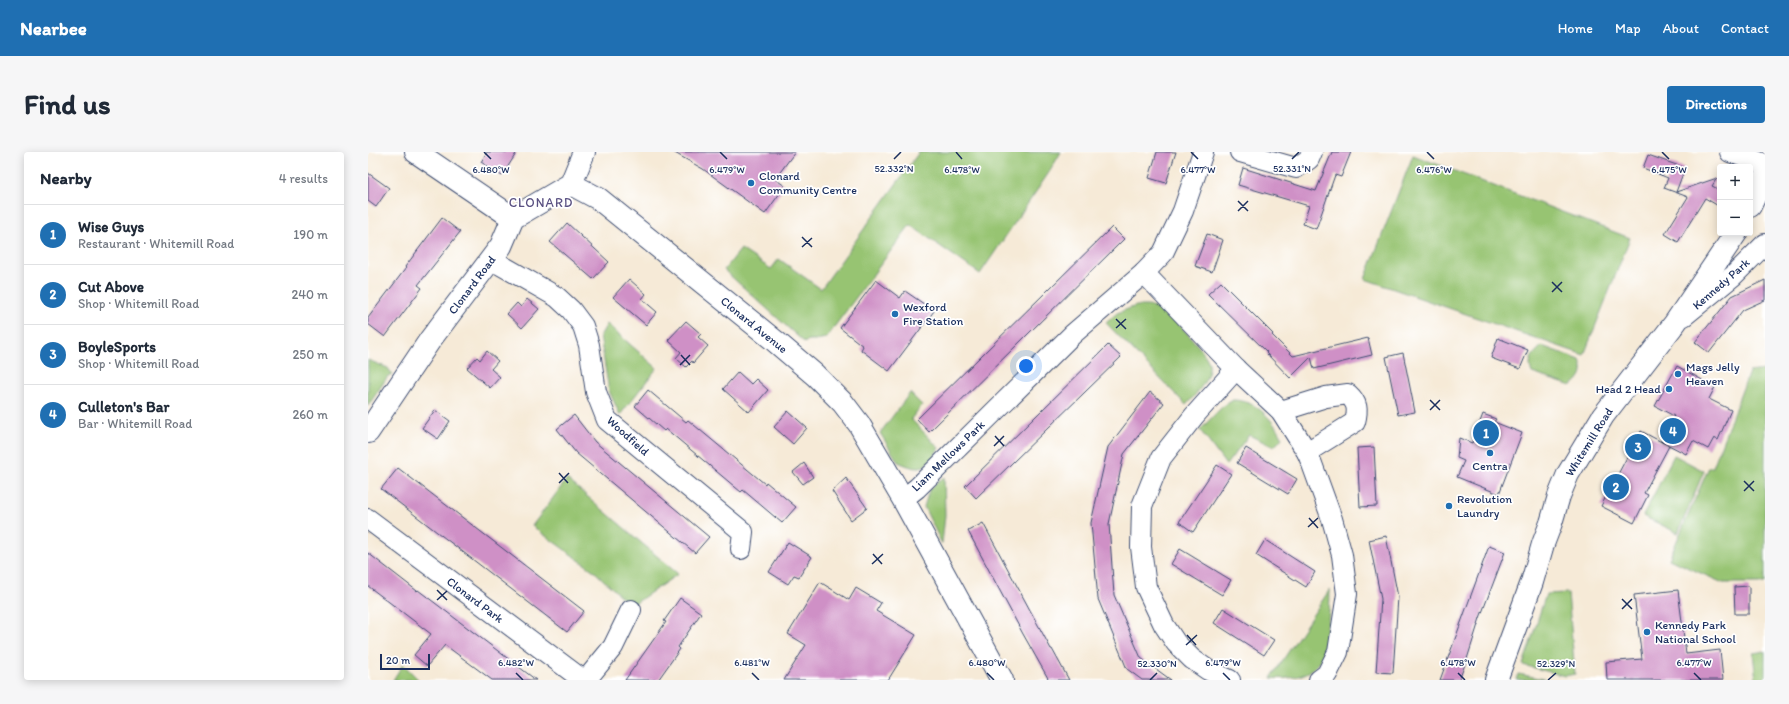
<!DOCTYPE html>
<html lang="en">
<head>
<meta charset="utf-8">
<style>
  body { margin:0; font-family:Itim,sans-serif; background:#f6f6f7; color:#1f2937 }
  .controls { position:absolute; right:12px; top:12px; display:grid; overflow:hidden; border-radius:4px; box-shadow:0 2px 10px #0003 }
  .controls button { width:36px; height:36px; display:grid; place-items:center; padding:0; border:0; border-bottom:1px solid #e0e1e3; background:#fff; color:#1f2937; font:20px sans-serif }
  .scale { position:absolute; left:12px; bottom:10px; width:50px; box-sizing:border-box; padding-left:4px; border:2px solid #1b2f5e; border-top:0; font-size:11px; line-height:14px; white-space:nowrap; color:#1b2f5e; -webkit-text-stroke:3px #fff; paint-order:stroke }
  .you { position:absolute; left:658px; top:214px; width:14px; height:14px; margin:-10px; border:3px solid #fff; border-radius:50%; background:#1a73e8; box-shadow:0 0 0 6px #1a73e833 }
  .badge { display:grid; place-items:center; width:26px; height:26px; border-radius:50%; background:#1f6fb2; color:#fff; font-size:13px; font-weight:700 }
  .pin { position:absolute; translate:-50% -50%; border:2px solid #fff; box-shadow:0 1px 4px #0006 }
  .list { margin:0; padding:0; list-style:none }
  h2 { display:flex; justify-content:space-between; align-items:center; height:52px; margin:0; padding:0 16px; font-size:17px }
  h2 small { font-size:13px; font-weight:400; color:#747a83 }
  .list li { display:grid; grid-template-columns:26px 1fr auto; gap:12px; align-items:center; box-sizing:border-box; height:60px; padding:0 16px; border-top:1px solid #e0e1e3 }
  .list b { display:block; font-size:15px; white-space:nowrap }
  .list p { margin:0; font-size:13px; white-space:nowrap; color:#747a83 }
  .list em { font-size:13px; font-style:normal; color:#747a83 }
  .map { position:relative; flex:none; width:1397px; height:528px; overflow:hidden; border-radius:4px }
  header { display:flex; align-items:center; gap:24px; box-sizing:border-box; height:56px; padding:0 20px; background:#1f6fb2; color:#fff }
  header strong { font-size:19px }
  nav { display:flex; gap:22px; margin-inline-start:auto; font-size:14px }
  .intro { display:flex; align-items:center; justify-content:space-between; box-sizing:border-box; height:96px; padding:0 24px }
  h1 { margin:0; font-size:28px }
  .button { padding:10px 18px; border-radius:4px; background:#1f6fb2; color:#fff; font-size:14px; font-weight:700 }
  main { display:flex; gap:24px; padding:0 24px }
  aside { flex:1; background:#fff; border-radius:4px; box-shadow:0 2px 10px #0003 }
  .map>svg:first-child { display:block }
  .green { fill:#97c472; stroke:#597a68 }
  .building { fill:#cf90c6 }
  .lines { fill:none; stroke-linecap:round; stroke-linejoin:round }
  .minor-casing { stroke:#3c4b70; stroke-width:22 }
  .tertiary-casing { stroke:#3c4b70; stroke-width:24 }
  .minor { stroke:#fff; stroke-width:20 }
  .tertiary { stroke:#fff; stroke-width:22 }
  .ticks { fill:none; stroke:#1b2f5e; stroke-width:1.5 }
  .poi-dot { fill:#1f6fb2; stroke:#fff; stroke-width:1.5 }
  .labels { text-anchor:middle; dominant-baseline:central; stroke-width:3.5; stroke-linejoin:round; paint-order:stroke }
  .poi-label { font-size:12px; fill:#1b2f5e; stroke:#fff; text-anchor:start }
  .street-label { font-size:12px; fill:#1b2f5e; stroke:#fff }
  .neighbourhood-label { font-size:13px; letter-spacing:1px; fill:#5a5182; stroke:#fff }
  .ticks-label { font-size:10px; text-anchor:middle; fill:#1b2f5e; stroke:#fff; stroke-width:3.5; stroke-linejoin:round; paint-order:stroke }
</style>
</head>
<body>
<header>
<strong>Nearbee</strong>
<nav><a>Home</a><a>Map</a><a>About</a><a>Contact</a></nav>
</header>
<div class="intro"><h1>Find us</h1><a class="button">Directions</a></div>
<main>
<aside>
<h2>Nearby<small>4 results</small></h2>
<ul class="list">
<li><span class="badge">1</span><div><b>Wise Guys</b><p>Restaurant · Whitemill Road</p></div><em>190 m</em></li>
<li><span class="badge">2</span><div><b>Cut Above</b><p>Shop · Whitemill Road</p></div><em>240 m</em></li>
<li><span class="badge">3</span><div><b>BoyleSports</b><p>Shop · Whitemill Road</p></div><em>250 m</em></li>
<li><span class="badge">4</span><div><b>Culleton's Bar</b><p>Bar · Whitemill Road</p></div><em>260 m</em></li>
</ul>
</aside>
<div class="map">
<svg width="1397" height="528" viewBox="0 0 1397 528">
  <rect width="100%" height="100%" fill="#fff"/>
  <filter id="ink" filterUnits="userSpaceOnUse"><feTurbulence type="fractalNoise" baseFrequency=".025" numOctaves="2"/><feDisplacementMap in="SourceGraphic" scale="8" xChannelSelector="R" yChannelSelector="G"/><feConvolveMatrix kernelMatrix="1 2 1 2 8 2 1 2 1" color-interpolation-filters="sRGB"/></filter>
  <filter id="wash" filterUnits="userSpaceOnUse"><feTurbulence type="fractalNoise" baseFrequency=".012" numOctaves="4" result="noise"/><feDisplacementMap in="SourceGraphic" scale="16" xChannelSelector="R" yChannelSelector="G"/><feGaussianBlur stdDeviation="0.9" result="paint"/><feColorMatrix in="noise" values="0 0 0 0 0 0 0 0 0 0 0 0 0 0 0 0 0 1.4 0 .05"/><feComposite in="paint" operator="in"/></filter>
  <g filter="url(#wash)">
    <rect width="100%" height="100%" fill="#f6ead7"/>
    <g class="green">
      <path d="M551,0h142l-11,19 -70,103 -70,-49 -84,113 -10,2h-8l-3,3 -81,-73 17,-21 30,20 8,-10 42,30z"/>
      <path d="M1045,3l217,83 -46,117 -219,-76z"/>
      <path d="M768,154c10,0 20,-1 29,6 9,5 42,42 44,51 2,16 -13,31 -23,42l-80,-82 11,-10z"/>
      <path d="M239,172l50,44 -37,47 -11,-24 -9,-55z"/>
      <path d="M1174,194l38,14c5,12 1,18 -9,26l-39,-13c-5,-13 0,-18 10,-27z"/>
      <path d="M0,208l20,8 4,6 -4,2 -20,30z"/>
      <path d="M1397,218v213h-42l-54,-24 40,-92h4l36,-95z"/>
      <path d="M542,241l12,12 -11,14 28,29 -6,10 -9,8 -9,2 -7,-2 -10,-4 -18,-29z"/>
      <path d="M865,248c23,0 39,18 49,38l-8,9 -25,-12 -23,30 -26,-35 22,-23z"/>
      <path d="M1306,303l30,16 -26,62 -35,-17z"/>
      <path d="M576,325l1,38 -3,29 -18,-37 5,-17z"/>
      <path d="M199,327l111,95 -47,32 -37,-35 -62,-45z"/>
      <path d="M962,437c0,15 -1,29 -4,44 -1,7 -1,15 -3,22 -7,21 -33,25 -52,23z"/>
      <path d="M1200,441l7,81 -10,2 -42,-11 23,-71z"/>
      <path d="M1397,499v29h-9l-3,-27z"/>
      <path d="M35,512l16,16h-26z"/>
      <path d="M1150,522l31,6h-33z"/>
    </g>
    <g id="blocks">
      <g class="building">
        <path d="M119,0h30l-15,24 -21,-14z"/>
        <path d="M305,0h122l-20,27 10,7 -20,28 -62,-45z"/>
        <path d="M789,0h19l-10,31 -17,-5z"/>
        <path d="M964,0h19l-10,25 -6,-2 -19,54 -13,-5 6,-18 -71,-21 5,-17 73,23z"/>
        <path d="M1280,3l37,13 -9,24 41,-14 -5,8 8,4v17l-15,-9 -27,44 -13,-8 23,-37 -24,-9 4,-10 -25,-10z"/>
        <path d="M0,21l21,15 -13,19 -8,-6z"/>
        <path d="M74,66l18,14 -42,53 4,3 -37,49 -17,-13v-6l38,-50 -1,-1z"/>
        <path d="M199,71l42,39 -16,17 -43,-37z"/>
        <path d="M744,75l12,12 -195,193 -12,-13z"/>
        <path d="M839,82l16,6 -11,32 -17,-6z"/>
        <path d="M261,127l17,15 -4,5 15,13 -11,13 -33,-28z"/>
        <path d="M508,128l24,18 5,-7 29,20 -45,60 -28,-21 2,-4 -23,-18z"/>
        <path d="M1397,128v20l-22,10 -34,43 -14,-11 37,-46z"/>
        <path d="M853,130l52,52 -1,1 21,21 75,-18 4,17 -58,14 -3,-12 -21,21 -24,-25 1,-1 -59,-58z"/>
        <path d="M159,147l12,10 -17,19 -15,-14 10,-11 4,4z"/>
        <path d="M318,169l15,13 -3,3 10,9 -15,17 -1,-2 -6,6 -10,-9 5,-6 -13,-12z"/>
        <path d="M1130,186l30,12 -8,19 -29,-11z"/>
        <path d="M740,193l13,12 -145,141 -11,-12z"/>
        <path d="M119,199l11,10 -7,8 9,8 -10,11 -23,-20 10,-11 3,3z"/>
        <path d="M1035,201l12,59 -17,3 -12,-58z"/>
        <path d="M1309,214l38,21 -6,12 22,11 -13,30 -4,-2 -6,11 -15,-8 -7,13 -25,-13 13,-25 -19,-10z"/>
        <path d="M370,220l13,12 5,-5 12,11 -19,22 -26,-23z"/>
        <path d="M280,238l38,32 2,-2 77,64 1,-2 30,25 -14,16 -39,-33 -2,2 -75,-63 -2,2 -29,-25z"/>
        <path d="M782,240l14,11 -40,51 -15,70 5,71 27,63 30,22h-29l-15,-11 -29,-70 -7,-76 17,-76z"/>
        <path d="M67,258l15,11 -12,18 -16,-11z"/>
        <path d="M420,259l19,17 -14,16 -19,-17z"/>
        <path d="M1115,262l13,5 -2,3 28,11 -23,61 -42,-17 7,-16 -7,-3 2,-20 13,5z"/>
        <path d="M206,263l21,27 114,95 -14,16 -119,-100 -19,-24z"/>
        <path d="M1273,279l28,15 -25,47 4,2 -14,28 -33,-17z"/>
        <path d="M1006,295l3,59 -17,1 -3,-59z"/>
        <path d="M878,296l51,31 -9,15 -51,-31z"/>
        <path d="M436,311l9,14 -10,7 -10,-12z"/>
        <path d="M849,313l14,9 -38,58 -14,-10z"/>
        <path d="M30,316l186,143 -17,21 -186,-143z"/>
        <path d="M478,326l21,30 -16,12 -19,-29z"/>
        <path d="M615,371l68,126h1l17,31h-20l-26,-46 -55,-103z"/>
        <path d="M1018,384l12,61 -5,76 -17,-1 5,-73 -12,-59z"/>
        <path d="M897,388l50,32 -9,15 -50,-32z"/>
        <path d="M420,390l24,15 -13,20 -5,-2 -6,9 -19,-12z"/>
        <path d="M1121,394l16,6 -25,66 -13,41 -8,21h-19z"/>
        <path d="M812,397l51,31 -9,15 -51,-31z"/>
        <path d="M0,401l49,38 1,-1 118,90h-44l-47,-35 -18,21 -13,-11 17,-21 -63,-48z"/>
        <path d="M452,430l29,18 7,-12 25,15 -5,8 40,24 -28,45h-104l22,-35 -18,-11z"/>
        <path d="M1381,434v28h-14l-1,-27z"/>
        <path d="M1310,438l8,64 34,-4 3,30h-116l-1,-18 36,-3 -8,-64z"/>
        <path d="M312,446l21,15 -23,34 2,2 -22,31h-33l41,-58 -2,-1z"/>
        <path d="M855,456l51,32 -10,15 -50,-32z"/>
      </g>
    </g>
  </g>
  <g filter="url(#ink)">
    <use href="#blocks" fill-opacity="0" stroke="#3c4b70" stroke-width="1"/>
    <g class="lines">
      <g class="minor-casing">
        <g id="minor">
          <path d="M872,0l56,16 13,-9 3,-7"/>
          <path d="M1362,0l35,12"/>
          <path d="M124,108l65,37 14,13 12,16 6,19 7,47 11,28 136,112 -2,17"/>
          <path d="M776,121l92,96 45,42 26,41 5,12 20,55 10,36 5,39 -9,58 -11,22 -8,6"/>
          <path d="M1316,164l49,-40 32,-32"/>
          <path d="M913,259l45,-14 22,-3c10,9 10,16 7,28l-48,30"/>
          <path d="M535,347l14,-11 156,-154 71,-61 19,-20 20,-42 20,-59"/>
          <path d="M0,367l215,161"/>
          <path d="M218,528l27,-33 18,-37"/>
          <path d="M862,528l-22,-10 -16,-11 -16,-16 -12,-18 -18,-38 -5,-40 1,-41 19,-48 33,-42 42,-47"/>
        </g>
      </g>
      <g class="tertiary-casing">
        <g id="tertiary">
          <path d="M48,0l97,66"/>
          <path d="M203,32l28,15 176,142 40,34 28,28 16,21 44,75 99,181"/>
          <path d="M1382,54l15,-31"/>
          <path d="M0,280l62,-92 71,-94 12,-28 58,-34 13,-32"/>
          <path d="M1128,528l36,-98 11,-38 8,-21 8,-27 9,-22 35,-58 72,-93 61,-90"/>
        </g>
      </g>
      <use href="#minor" class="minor"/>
      <use href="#tertiary" class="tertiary"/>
    </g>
  </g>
  <path class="ticks" d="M116,0l7,7M352,0l7,7M588,0l6,7M823,0l7,7M1059,0l7,7M1294,0l7,7M526,7l7,-7M924,7l7,-7M870,49l10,10M870,59l10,-10M434,85l10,10M434,95l10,-9M1184,130l10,10M1184,140l10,-10M748,167l10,10M748,176l10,-9M313,203l9,10M312,213l10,-10M1062,248l10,10M1062,258l10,-10M627,284l9,10M626,294l10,-10M191,321l9,10M1376,329l10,10M191,331l10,-10M1376,339l10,-10M941,366l9,10M940,375l10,-9M505,402l9,10M504,412l11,-10M69,438l10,10M1254,447l10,10M69,448l10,-9M1254,457l10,-10M819,483l9,10M818,493l11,-10M148,521l7,7M384,521l7,7M619,521l7,7M855,521l7,7M1090,521l7,7M1326,521l7,7M782,528l7,-7M1180,528l8,-7"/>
  <g class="poi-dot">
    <circle cx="383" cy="31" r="4"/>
    <circle cx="527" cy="162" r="4"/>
    <circle cx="1310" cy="222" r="4"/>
    <circle cx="1301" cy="237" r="4"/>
    <circle cx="1122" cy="301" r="4"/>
    <circle cx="1081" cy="354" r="4"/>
    <circle cx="1279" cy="480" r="4"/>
  </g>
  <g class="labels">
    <g class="poi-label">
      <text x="391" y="24">Clonard<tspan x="391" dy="14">Community Centre</tspan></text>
      <text x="535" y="155">Wexford<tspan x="535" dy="14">Fire Station</tspan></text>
      <text x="1318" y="215">Mags Jelly<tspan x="1318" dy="14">Heaven</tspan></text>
      <text x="1293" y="237" text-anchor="end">Head 2 Head</text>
      <text x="1122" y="314" text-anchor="middle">Centra</text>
      <text x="1089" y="347">Revolution<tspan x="1089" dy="14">Laundry</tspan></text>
      <text x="1287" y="473">Kennedy Park<tspan x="1287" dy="14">National School</tspan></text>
    </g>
    <g class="street-label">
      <text transform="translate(1353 132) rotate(-41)">Kennedy Park</text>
      <text transform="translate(104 133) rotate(-53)">Clonard Road</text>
      <text transform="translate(386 173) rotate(39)">Clonard Avenue</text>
      <text transform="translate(260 284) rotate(42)">Woodfield</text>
      <text transform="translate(1221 290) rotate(-58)">Whitemill Road</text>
      <text transform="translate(580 304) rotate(-44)">Liam Mellows Park</text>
      <text transform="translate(107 448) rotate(37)">Clonard Park</text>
    </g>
    <g class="neighbourhood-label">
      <text x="173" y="50">CLONARD</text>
    </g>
  </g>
  <g class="ticks-label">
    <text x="526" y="20">52.332°N</text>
    <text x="924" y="20">52.331°N</text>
    <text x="123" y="21">6.480°W</text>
    <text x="359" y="21">6.479°W</text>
    <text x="594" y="21">6.478°W</text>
    <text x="830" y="21">6.477°W</text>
    <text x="1066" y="21">6.476°W</text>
    <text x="1301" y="21">6.475°W</text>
    <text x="148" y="514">6.482°W</text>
    <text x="384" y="514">6.481°W</text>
    <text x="619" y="514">6.480°W</text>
    <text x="855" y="514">6.479°W</text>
    <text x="1090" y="514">6.478°W</text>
    <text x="1326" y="514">6.477°W</text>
    <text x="789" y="515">52.330°N</text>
    <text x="1188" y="515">52.329°N</text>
  </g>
</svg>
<div class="controls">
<button>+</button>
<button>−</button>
</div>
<div class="scale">20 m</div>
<div class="you"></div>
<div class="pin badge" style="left:1118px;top:281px">1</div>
<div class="pin badge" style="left:1248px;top:335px">2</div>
<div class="pin badge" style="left:1270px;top:295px">3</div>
<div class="pin badge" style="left:1305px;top:279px">4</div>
</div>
</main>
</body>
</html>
